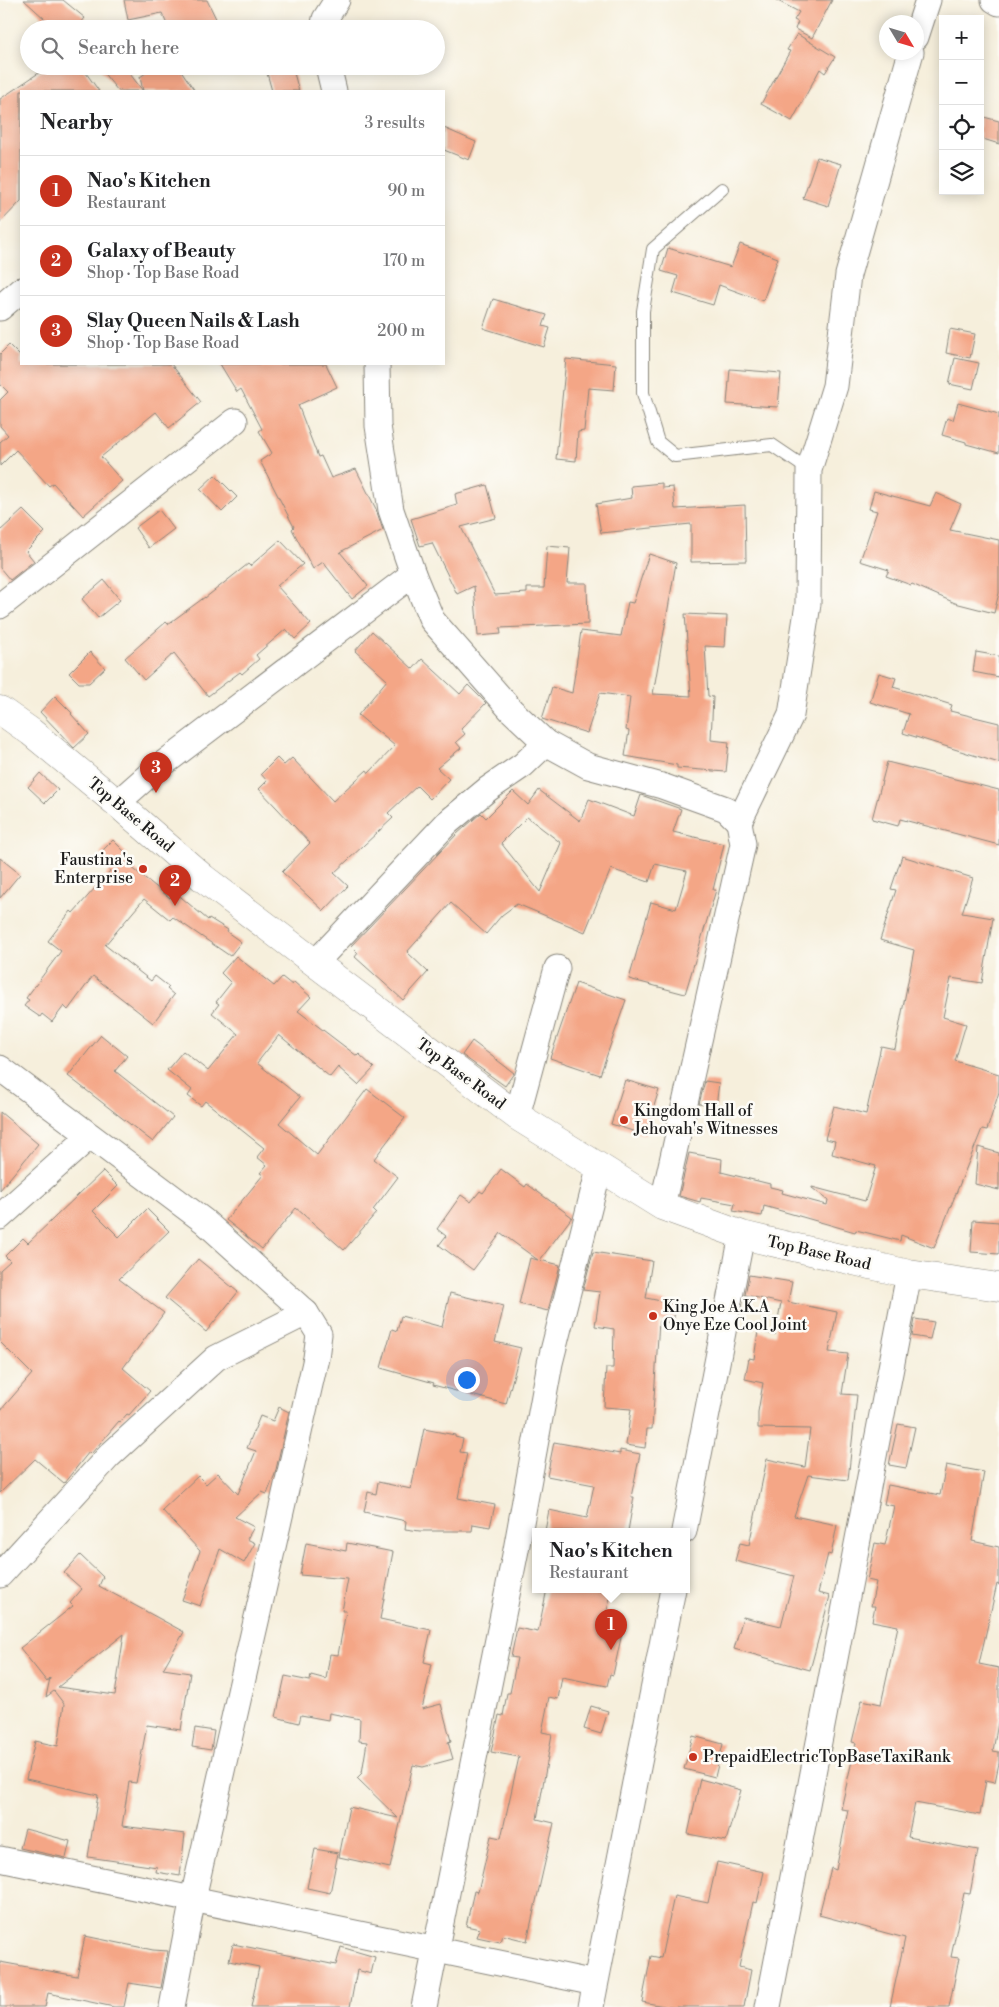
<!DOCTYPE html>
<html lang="en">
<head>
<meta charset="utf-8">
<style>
  body { margin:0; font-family:"Libre Bodoni",serif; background:#f2f2f2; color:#202124 }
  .controls { position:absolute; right:15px; top:15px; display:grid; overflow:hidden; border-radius:0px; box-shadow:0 2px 12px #0003 }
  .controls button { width:45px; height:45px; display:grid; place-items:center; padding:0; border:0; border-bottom:1px solid #e0e0e0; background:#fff; color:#202124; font:25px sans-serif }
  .compass { position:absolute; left:879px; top:15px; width:45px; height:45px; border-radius:50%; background:#fff; box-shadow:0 2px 12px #0003; rotate:128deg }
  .you { position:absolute; left:466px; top:1379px; width:18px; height:18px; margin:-12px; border:4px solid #fff; border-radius:50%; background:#1a73e8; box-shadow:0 0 0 8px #1a73e833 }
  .badge { display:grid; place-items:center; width:32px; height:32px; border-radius:50%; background:#c8321e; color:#fff; font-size:16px; font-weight:700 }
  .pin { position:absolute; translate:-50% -41px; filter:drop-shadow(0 1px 2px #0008) }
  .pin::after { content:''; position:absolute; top:26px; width:18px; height:15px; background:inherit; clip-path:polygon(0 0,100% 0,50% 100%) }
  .popup { position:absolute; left:532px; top:1528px; width:158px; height:65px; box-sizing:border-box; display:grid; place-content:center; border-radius:0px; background:#fff; filter:drop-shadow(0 1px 4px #0005); font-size:16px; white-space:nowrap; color:#757577 }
  .popup b { font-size:19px; color:#202124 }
  .popup::after { content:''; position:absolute; left:50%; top:100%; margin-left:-10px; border:10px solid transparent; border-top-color:#fff }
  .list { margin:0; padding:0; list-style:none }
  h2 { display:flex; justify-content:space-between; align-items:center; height:65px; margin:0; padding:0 20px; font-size:21px }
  h2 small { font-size:16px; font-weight:400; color:#757577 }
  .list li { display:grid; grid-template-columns:32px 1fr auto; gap:15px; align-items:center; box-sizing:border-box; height:70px; padding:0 20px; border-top:1px solid #e0e0e0 }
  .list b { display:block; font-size:19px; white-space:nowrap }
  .list p { margin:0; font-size:16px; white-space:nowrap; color:#757577 }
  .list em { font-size:16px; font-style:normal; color:#757577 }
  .icon { flex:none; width:28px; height:28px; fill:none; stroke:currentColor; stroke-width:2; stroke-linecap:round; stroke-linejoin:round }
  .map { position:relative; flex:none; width:999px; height:2007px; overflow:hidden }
  .search { position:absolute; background:#fff; box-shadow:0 2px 12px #0003; left:20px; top:20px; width:425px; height:55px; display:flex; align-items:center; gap:12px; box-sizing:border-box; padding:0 18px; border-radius:28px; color:#757577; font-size:19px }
  .panel { position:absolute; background:#fff; box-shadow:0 2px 12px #0003; left:20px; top:90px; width:425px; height:275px; border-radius:0px }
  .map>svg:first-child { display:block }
  .building { fill:#f4a686; fill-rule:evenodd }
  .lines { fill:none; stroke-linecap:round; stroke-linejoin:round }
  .service-casing { stroke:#89867c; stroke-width:14 }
  .minor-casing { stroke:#89867c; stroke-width:27 }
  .tertiary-casing { stroke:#89867c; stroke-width:29 }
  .service { stroke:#fff; stroke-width:12 }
  .minor { stroke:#fff; stroke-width:25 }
  .tertiary { stroke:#fff; stroke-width:28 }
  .poi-dot { fill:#c8321e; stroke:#fdfcf7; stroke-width:2 }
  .labels { text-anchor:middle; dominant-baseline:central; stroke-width:5; stroke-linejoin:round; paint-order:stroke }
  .street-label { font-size:16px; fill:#1c1c1c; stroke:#fdfcf7 }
  .poi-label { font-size:16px; fill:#1c1c1c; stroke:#fdfcf7; text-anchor:start }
</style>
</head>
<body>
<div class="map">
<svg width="999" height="2007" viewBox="0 0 999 2007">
  <rect width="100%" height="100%" fill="#fdfcf7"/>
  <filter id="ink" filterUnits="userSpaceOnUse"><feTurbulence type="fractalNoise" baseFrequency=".02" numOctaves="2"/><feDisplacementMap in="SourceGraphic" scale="10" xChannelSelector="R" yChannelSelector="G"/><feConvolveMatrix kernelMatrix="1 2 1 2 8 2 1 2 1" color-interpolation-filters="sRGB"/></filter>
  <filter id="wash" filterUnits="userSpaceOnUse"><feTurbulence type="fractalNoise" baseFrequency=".0096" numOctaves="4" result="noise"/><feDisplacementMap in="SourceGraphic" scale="20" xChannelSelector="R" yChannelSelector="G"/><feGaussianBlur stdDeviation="1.12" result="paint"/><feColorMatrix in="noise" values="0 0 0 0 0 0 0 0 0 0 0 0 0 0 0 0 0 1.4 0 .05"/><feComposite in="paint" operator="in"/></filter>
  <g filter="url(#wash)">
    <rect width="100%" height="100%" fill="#f6efdc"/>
    <g id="blocks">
      <g class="building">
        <path d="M24,0h39l22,18 -9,11h-20z"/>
        <path d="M124,0h83l14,29h-52l-7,-16 -34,7z"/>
        <path d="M776,0h56l-20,38 -17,-9 3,-7 -4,-2 5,-8z"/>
        <path d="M797,34l38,23 -10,16 -5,-4 -28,52 -31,-17 29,-53 -3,-1z"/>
        <path d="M49,66h32l18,25h-78v110l-21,22v-124z"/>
        <path d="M98,66h26l19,25 -3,-14 16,-11h22l17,25h-77z"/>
        <path d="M265,66h27l7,25h-27z"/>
        <path d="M980,116l19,5v23l-19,-6z"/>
        <path d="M444,128l32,14 -7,18 -25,-10z"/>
        <path d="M817,157l24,7 -13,42 -25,-8z"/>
        <path d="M740,244l38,14 -15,43 -44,-16 -6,20 -40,-12 5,-17 -17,-5 7,-23 63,19z"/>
        <path d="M493,299l54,16 -4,11 7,2 -6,19 -61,-19z"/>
        <path d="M950,329l25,5 -5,24 -24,-5z"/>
        <path d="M9,345l12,12v7h150l30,38 -32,26 -13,-16 -55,45 21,24 -39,35 -30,-33 -4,3 -33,-36 -16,16v-24l8,-7 -8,-9v-26l8,-8 -8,-8v-30z"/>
        <path d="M955,358l24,5 -6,26 -24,-5z"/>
        <path d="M566,359l50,5 -2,26 -26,-2 -4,43 -6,1 -2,29 -20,-2z"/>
        <path d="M220,364h106l11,23 -39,18 20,52 3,-1 10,22 25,-9 20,40 7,21 -43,22 28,34 -16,13 -29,-37 -10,7 -21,-40 2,-2 -34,-66 12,-8 -13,-22 3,-2 -21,-40 -4,3z"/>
        <path d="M730,369l51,4 -3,34 -51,-3z"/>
        <path d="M958,403l41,11v39l-33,-9v-2l-24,-7 5,-17 6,2z"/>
        <path d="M215,475l22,22 -15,15 -22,-23z"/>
        <path d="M662,483v5l11,-1 2,22 70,-4 1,56 -55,1v-38l-90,9 -5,-29 36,-6 -1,-12z"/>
        <path d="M487,485l9,33 -35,9 34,68 32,-2v-5h17l3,-42 23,2 -3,35h20l1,41 -88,4 1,6 -23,2 -4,-50 -17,8 -25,-51 -12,3 -9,-27 46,-14 -2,-11z"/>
        <path d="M874,491l56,15 6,-13 25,11 -11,26 49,10v53l-5,20 -39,-10 -43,-19 -1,1 -25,-9 3,-6 -29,-9 17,-50 -8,-2z"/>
        <path d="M23,510l22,22 -19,19 8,10 -24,19 -10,-12v-37z"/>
        <path d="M159,510l15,19 -25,19 -14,-20z"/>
        <path d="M280,540l23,24 -26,22 34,38 -16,15 -9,-10 -30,26 3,4 -17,15 -2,-2 -32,24 -34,-43 -30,27 -19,-22 41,-36 2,2 37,-27v1l43,-34 2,2z"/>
        <path d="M649,554l27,9 -23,131 38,2 -6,-82 42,2 -2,31 -20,-1 3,50 5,1 -2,43 18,2 -3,30 -49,-4v-3l-52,-9 4,-25 -3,-1 4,-33 -30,-4 -13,40 -45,-14 10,-32 20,6 9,-62 40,5 7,-34 5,1z"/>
        <path d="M104,580l16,20 -22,18 -16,-19z"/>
        <path d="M372,631l41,38 9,-10 38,35 8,-9 18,18 -25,26 4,5 -9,8 5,6 -24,20 12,11 -19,20 -13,-13 -29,27 5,5 -59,55 14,13 -24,25 -42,-39 28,-29 -51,-54 8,-8 -6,-7 16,-16 7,7 8,-7 41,43 34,-31 2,3 26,-27 -37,-31 29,-35 -32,-29z"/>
        <path d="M90,652l15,16 -16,15h-10l-10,-10z"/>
        <path d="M976,652l23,4v21l-26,-5z"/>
        <path d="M879,673l17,5 -3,9 59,18 -2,6 49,12v40l-96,-30 6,-19 -39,-12z"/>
        <path d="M55,696l17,17 -1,1 18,20 -15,14 -34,-36z"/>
        <path d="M887,762l112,28v55l-99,-26 -2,7 -26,-7z"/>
        <path d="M40,773l18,17 -13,13 -17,-16z"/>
        <path d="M539,790l41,31 9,-22 45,17 7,-21 40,14 -8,23 51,12 -11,46h3l-31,104 -56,-15 22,-77 25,7 11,-38 -32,-7 -6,18 -38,-13 -26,63 -68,-28 -15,11 -16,19 -35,-31 -44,49 21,20 -25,28 -48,-43 3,-4 -7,-7 106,-112 24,-21 5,5 27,-27 15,14zM527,817l34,26 -21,49 -39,-49z"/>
        <path d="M113,840l14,14 -6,5 49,39 5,-6 33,28 1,-2 19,12 -1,2 14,10 -11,14 -57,-39 -3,3 -26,-21 -39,46 46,36 4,-5 14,11 -2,2 7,6 -21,28 -60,-47 -25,34 -4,-4 -12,16 -10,-8 -2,3 -16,-11 5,-6 -3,-2 35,-47 -13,-10 23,-30 2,2 37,-42 -2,-2 3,-4 -11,-12z"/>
        <path d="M902,856l71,22 -11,35 31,5 -11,65 -31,-5 -8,39 23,7 -11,37 44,13v18l-12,38 -5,-1 -48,119 -33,-13 -1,6 -44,-11 -1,2 -91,-26 -2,10 -29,-5 2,-7 -34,-6 -1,4 -21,-6 10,-43 33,6 -1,13 49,12v3l13,3 -1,3 45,12 1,-5 -16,-12v-1l53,14 11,-35 -44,-12 3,-13 -10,-2 9,-33 32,8 15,-68 14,3 19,-99 -34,-10 16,-50 -5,-1z"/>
        <path d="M0,858l20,16 -20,24z"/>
        <path d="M236,956l38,30 8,-9 10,8 2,-3 17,15 -13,14 59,45 2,-2 15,14 -16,17 -20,-18 -8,10 -51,-42 -22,28 43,34 -21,26 38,32 50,-66 38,29 -31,41 24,18 -25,33 3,3 -32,37 -48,-42 -34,41 -36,-29 37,-45 -3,-2 7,-8 -10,-8 7,-9 -59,-47 -4,5 -13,-10 4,-6 -25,-20 16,-19 25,20 30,-37 -26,-21 7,-9 -3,-2 15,-19 -10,-10z"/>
        <path d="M576,983l50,17 -26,75 -50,-17z"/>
        <path d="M101,1035l26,21 -12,15 58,46 -20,25 -85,-66z"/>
        <path d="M472,1041l42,32 -9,13 -43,-31z"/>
        <path d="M625,1080l34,10 -14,45 -34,-11z"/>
        <path d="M705,1081l14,2 -3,24 -17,-3z"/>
        <path d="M0,1112l38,32 -38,46z"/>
        <path d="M978,1147l21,6v37l-24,-6z"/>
        <path d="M501,1169l24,18 2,-3 45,33 -32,43 20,5 -12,46 -29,-7 11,-46 8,2 -37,-27 -28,37 -34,-25 7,-9 -9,-7 24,-34 10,7 9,-11 3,2z"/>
        <path d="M103,1171l15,15 -25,25 26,26 28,-28 22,22 -50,48 45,34 -41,55 27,23 -21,24 -2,-1 -7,8 -1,-1 -28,33 -2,-2 -25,31 -29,-24 -35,34v-82l32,-37 -32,-32v-72l10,-9 -5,-5 18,-18 5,5z"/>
        <path d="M973,1220l26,2v32l-28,-2z"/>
        <path d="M593,1252l59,9 -6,37 30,6 -3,19 -14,-2 -7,108h-5l-2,19 -19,-3 5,-36 -27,-2 2,-39h7l1,-39 -19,-3 5,-34 -17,-2z"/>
        <path d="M198,1259l40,33 -32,40 -41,-34z"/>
        <path d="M749,1275l43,7 -4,20 49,10 -8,40 19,2 -6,40 15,1 -9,85 -40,-5 -14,41 43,9 -6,30 -3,-1 -10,39 12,3 -20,74 -76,-21 9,-32 38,9 13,-50 -59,-15 5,-18 9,2 18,-86 38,8 5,-38 -52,-1v-16l5,-29 -18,-4 4,-21 5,1 4,-28 17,4 6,-32 -36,-8z"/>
        <path d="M450,1293l54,13 -9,36 26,6 -15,56 -73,-19 1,-2 -53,-15 11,-39 5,2 4,-15 41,11z"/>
        <path d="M915,1319l19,3 -4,17 -18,-3z"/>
        <path d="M279,1407l10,5 -14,62 -8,20 -5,-2 -27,25 19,10 -7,12 8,4 -11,20 -24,-14 -20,57 -18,-6 18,-49 -38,-41 36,-34 8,8 12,-11 20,21 18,-43 -9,-3 13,-32 13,5z"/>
        <path d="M898,1424l17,3 -9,41 -17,-3z"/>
        <path d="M424,1429l31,6v2l8,2 -3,13 7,1 -9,45 37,7 -5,22 -17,-3 -1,7h-52l-15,-2 1,-8 -42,-9 4,-20 8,2 2,-12 33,7z"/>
        <path d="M554,1442l66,12v-4l20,4 -9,43h3l-6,34h-83l4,-21 38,8 7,-33 -47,-9z"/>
        <path d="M946,1465l38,7 -12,69 27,6v38l-2,-1 -18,80 20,4v49l-6,34 6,1v11l-4,19 -9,-2 -6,35 -65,-12 -7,34 70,13 -8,44 -6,-1 -13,64 8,1 -10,49h-59l15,-69 -86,-23 12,-47 5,2 12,-60 -7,-1 15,-66 -4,-1 10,-42 19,4 17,-78 -26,-5 3,-15h-4l5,-24 -9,-2 8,-37 10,2 9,-39 -10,-2 4,-19 52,10z"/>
        <path d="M306,1543l40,8 1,-8 46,9 -13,67 51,11 -7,32 8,2 -10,45 19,-5 10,37 -3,1 5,17 -30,8 -10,-2 -23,103 -51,-11 10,-50 49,11 -41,-40 5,-5 5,-31 -8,-1 1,-22 -31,-6 -1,7 -27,-5 -2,8 -23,-6 9,-41 25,5 1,-6 15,4 4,-25 8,1 8,-44h-4l6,-32 -48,-4z"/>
        <path d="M80,1555l23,22 -4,9 85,46 -21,37 27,4 -9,57 -34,-5 -11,58 -7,-1 -7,44 63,8 -5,42 -24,-4 1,-5 -69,-10 10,-62 -72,-16 9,-38 23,5 6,-42 -10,-13 -8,6 4,-19 -3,4 -27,-34 53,-42 -3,-3 12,-14 -18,-16zM124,1634l-9,61 -57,-8z"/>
        <path d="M547,1589h65l-6,26 19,4 -12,56 -3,-1 -3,12 -45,-9 -4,22 -9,-2 -7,35 10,2 -15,85 17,4 -27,118 -25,-6 -2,7 -23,-5 3,-8 -14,-3 8,-35 4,1 13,-56 10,2 18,-81 -28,-5 8,-37 4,1 4,-23h3l7,-35 -6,-1 6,-29 21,4z"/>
        <path d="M591,1706l17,5 -7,23 -17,-5z"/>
        <path d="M195,1728l19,3 -3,19 -19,-3z"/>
        <path d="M693,1736l30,8 -8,33 -31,-8z"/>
        <path d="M700,1779l41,11 -15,51 -38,-7z"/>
        <path d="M25,1829l45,12 -4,17 -46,-10z"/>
        <path d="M315,1849l23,4 -8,40 -23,-5z"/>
        <path d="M717,1862l47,10 -7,31 -4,-1 -14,65 12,3 -7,37h-74l-28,-5 9,-46 10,2 13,-62 34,7z"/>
        <path d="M85,1936l68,14 15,1 -7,37 -32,-5 -5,24h-10l-66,-14 -3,14h-45v-45l77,14z"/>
        <path d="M233,1944l103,21 5,-18 34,10 -4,17 -14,-4 -7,37h-99l8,-40 -30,-6z"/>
      </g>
    </g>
  </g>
  <g filter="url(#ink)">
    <use href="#blocks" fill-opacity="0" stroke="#89867c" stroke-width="1"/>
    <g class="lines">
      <g class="service-casing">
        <path id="service" d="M722,189l-69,60 -10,62v82l15,49 17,14 97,-11 37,25"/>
      </g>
      <g class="minor-casing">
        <g id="minor">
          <path d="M994,0l5,3"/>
          <path d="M323,29l2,-10 12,-19"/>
          <path d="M916,37l12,-37"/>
          <path d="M328,66l6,25"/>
          <path d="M0,308l21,-18"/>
          <path d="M377,364l1,62 13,84 22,64 19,46 79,90 35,33 42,23 74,20 64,23 13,13"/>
          <path d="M0,606l235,-185"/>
          <path d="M117,803l34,-30 262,-199"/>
          <path d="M315,963l132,-140 41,-34 35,-24 23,-22"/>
          <path d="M0,1068l204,153 102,92 13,21 -3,24 -123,540 -21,109"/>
          <path d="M517,1116l40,-148"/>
          <path d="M662,1206l81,-362 -4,-22 52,-107 17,-111 1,-134 26,-84 13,-111 63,-223"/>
          <path d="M0,1217l90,-81"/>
          <path d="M684,1531l58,-296"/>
          <path d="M0,1575l109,-119 107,-98 90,-45"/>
          <path d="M0,1859l595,124"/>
          <path d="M424,2007l92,-457 34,-187 49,-194"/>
          <path d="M591,2007l82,-418"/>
          <path d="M768,2007l141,-733"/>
        </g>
      </g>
      <g class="tertiary-casing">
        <path id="tertiary" d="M0,710l31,22 86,71 86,75 314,238 145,90 80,29 167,39 90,13"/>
      </g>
      <use href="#service" class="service"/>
      <use href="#minor" class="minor"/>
      <use href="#tertiary" class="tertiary"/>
    </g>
  </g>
  <g class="poi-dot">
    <circle cx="143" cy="869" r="5"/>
    <circle cx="624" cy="1120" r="5"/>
    <circle cx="653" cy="1316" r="5"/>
    <circle cx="693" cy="1757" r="5"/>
  </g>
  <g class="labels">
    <g class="street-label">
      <text transform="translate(131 815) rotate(40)">Top Base Road</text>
      <text transform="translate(461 1074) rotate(37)">Top Base Road</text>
      <text transform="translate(819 1253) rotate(13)">Top Base Road</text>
    </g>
    <g class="poi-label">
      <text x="133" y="860" text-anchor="end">Faustina's<tspan x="133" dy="18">Enterprise</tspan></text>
      <text x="634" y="1111">Kingdom Hall of<tspan x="634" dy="18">Jehovah's Witnesses</tspan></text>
      <text x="663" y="1307">King Joe A.K.A<tspan x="663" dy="18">Onye Eze Cool Joint</tspan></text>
      <text x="703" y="1757">PrepaidElectricTopBaseTaxiRank</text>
    </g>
  </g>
</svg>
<div class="controls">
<button>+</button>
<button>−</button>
<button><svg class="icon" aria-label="locate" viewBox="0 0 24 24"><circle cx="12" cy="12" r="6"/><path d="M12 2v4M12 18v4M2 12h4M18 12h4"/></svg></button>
<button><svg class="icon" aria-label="layers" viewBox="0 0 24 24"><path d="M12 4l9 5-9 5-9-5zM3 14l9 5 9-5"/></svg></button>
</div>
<svg class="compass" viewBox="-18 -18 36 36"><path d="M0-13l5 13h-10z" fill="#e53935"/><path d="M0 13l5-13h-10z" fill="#757577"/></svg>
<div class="you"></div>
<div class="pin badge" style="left:611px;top:1650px">1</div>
<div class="popup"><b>Nao's Kitchen</b>Restaurant</div>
<div class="pin badge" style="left:175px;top:906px">2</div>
<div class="pin badge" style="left:156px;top:793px">3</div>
<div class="search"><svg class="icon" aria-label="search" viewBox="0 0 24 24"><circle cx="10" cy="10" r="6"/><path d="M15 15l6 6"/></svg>Search here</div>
<section class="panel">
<h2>Nearby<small>3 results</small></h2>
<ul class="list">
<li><span class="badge">1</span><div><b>Nao's Kitchen</b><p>Restaurant</p></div><em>90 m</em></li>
<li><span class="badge">2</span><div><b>Galaxy of Beauty</b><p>Shop · Top Base Road</p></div><em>170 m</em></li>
<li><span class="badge">3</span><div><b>Slay Queen Nails &amp; Lash</b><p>Shop · Top Base Road</p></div><em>200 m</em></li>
</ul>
</section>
</div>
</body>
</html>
